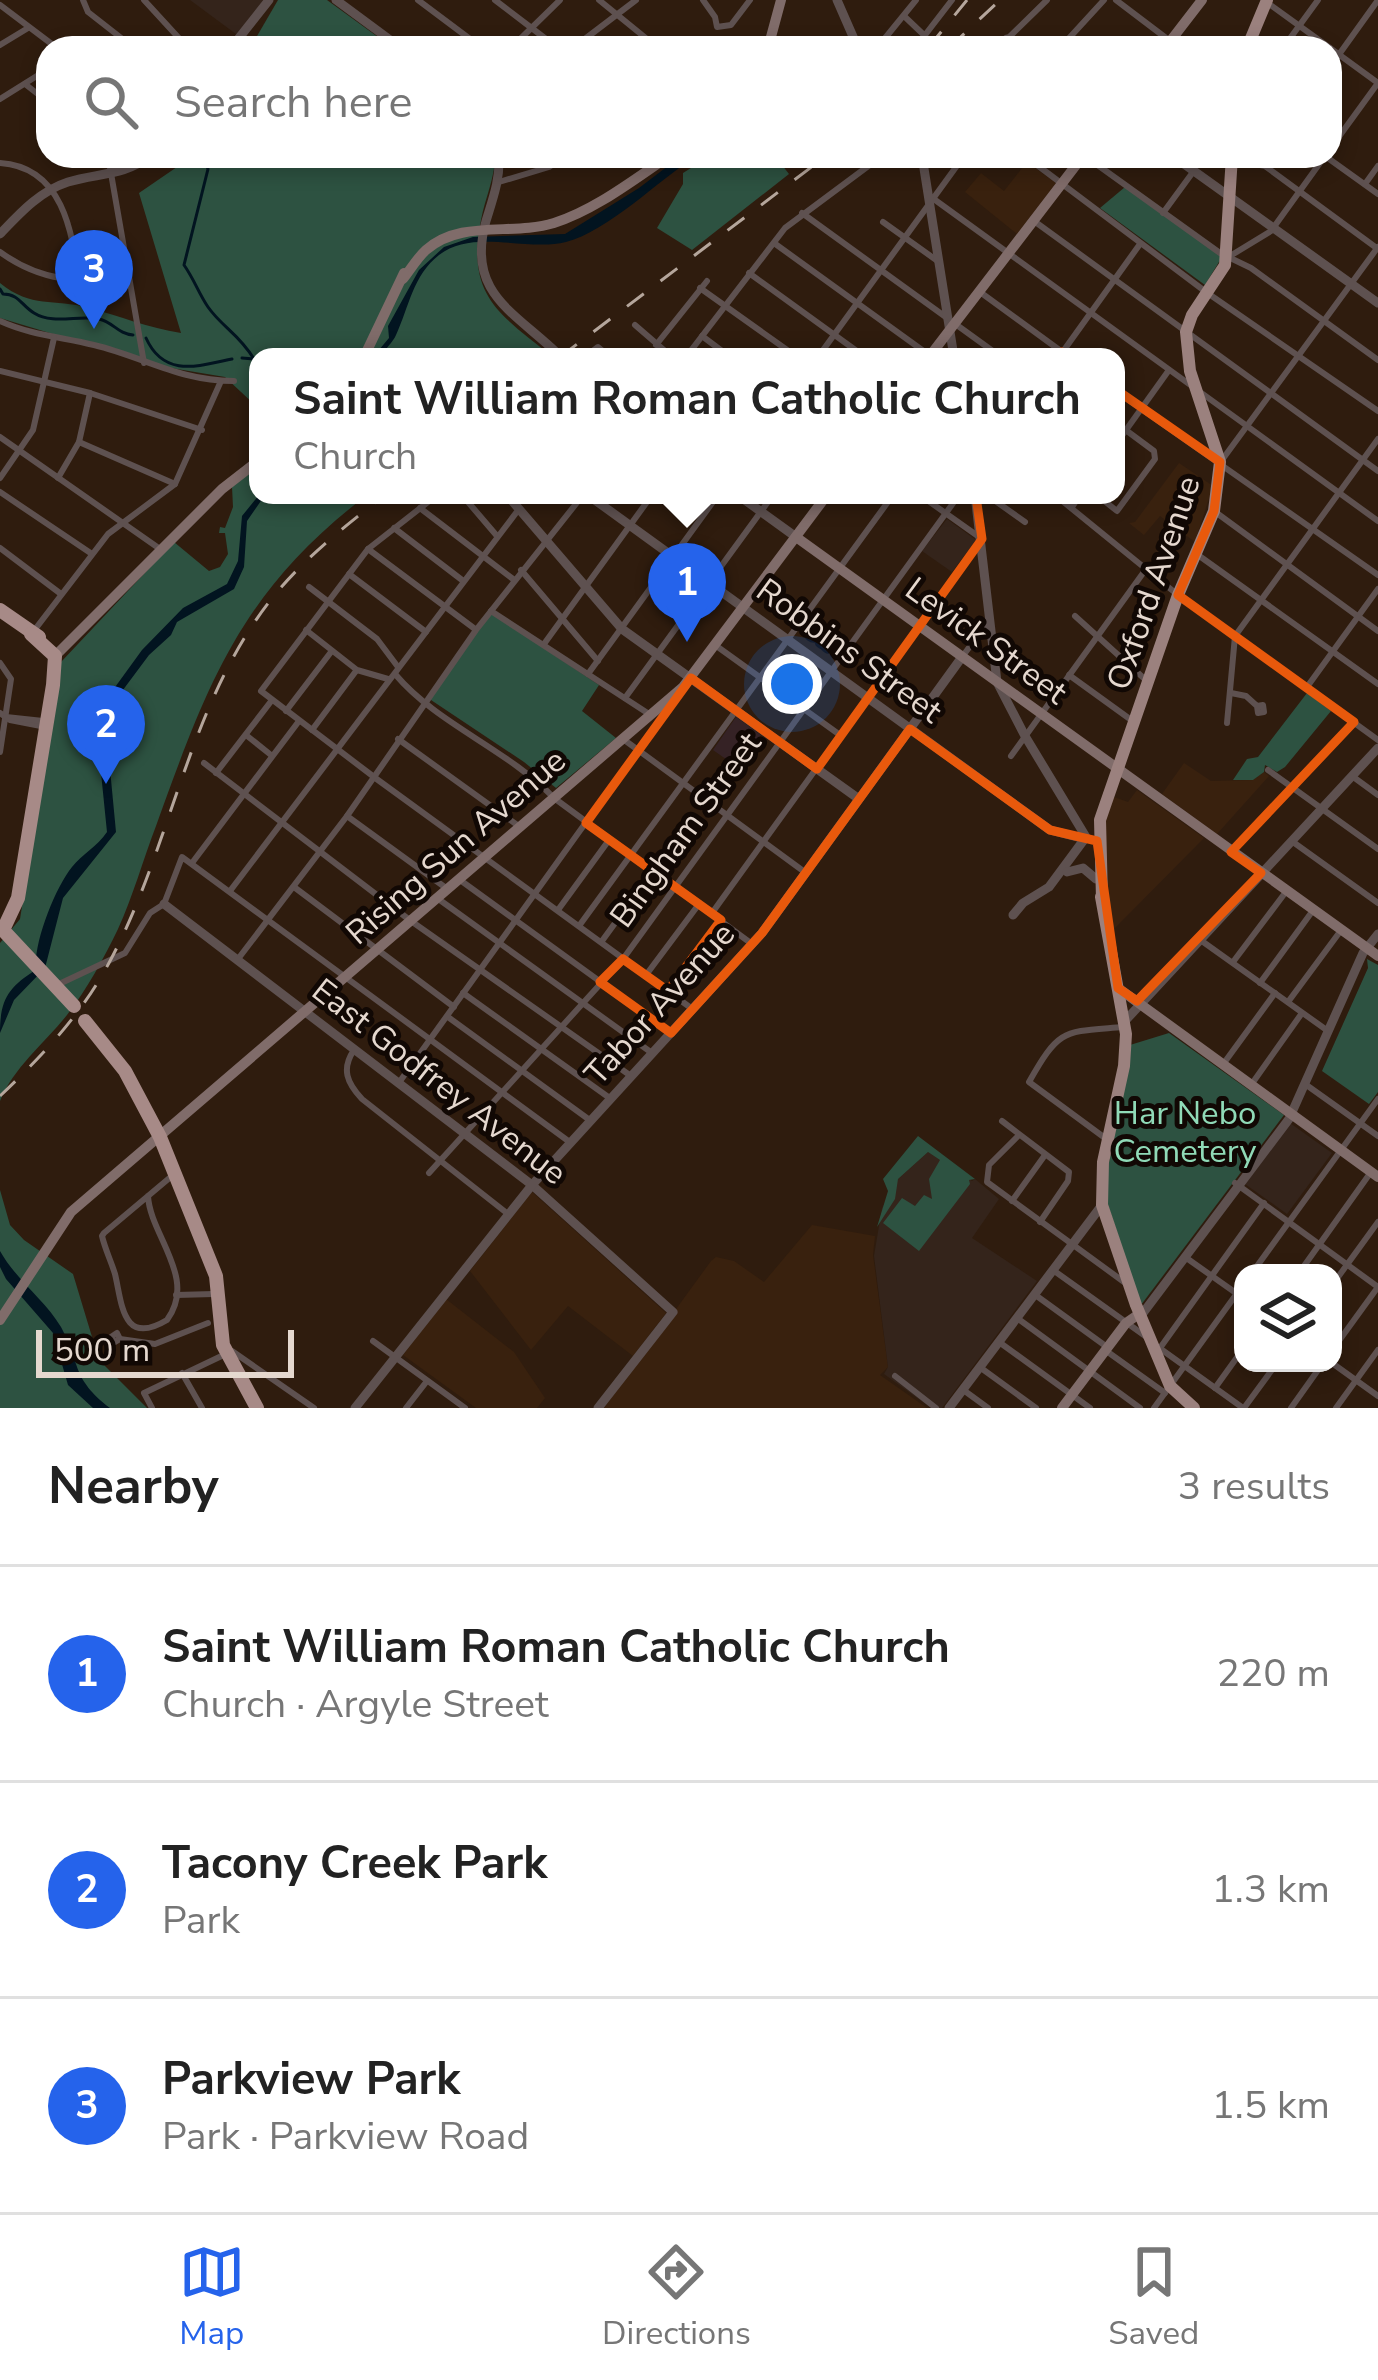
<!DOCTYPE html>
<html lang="en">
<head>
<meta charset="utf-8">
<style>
  body { margin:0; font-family:"Nunito Sans",sans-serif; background:#f6f6f6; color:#222 }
  .controls { position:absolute; right:36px; bottom:36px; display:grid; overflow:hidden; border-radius:24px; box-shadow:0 6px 18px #0003 }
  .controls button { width:108px; height:108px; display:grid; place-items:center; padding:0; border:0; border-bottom:3px solid #e0e0e0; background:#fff; color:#222; font:60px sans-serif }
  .scale { position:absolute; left:36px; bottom:30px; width:258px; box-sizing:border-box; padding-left:12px; border:6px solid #e5d8cf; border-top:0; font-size:33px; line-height:42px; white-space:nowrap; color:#e5d8cf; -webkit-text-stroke:9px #110804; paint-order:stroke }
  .you { position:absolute; left:792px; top:684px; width:42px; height:42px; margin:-30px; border:9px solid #fff; border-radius:50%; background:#1a73e8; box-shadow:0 0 0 18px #1a73e833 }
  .badge { display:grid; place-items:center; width:78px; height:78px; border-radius:50%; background:#2563eb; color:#fff; font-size:39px; font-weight:700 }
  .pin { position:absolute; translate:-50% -99px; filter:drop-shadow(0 3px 6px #0008) }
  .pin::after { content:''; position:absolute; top:63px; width:42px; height:36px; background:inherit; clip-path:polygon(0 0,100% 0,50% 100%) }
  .popup { position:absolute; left:249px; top:348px; width:876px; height:156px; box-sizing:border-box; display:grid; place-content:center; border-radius:24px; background:#fff; filter:drop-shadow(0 3px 9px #0005); font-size:39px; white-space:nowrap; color:#767676 }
  .popup b { font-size:45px; color:#222 }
  .popup::after { content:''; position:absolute; left:50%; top:100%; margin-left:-24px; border:24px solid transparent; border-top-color:#fff }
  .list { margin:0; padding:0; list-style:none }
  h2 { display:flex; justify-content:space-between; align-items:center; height:156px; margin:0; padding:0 48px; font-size:51px }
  h2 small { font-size:39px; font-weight:400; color:#767676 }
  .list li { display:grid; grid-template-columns:78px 1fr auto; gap:36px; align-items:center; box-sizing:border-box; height:216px; padding:0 48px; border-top:3px solid #e0e0e0 }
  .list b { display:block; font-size:45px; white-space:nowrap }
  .list p { margin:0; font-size:39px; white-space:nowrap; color:#767676 }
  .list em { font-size:39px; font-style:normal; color:#767676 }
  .icon { flex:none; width:66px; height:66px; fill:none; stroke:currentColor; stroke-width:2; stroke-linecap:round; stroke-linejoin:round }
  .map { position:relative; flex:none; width:1378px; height:1408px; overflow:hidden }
  .search { position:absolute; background:#fff; box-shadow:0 6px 18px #0003; left:36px; right:36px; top:36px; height:132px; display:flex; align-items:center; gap:30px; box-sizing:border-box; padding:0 42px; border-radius:36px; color:#767676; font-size:45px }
  .sheet { height:804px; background:#fff }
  nav { display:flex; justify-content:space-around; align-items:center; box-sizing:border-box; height:168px; border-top:3px solid #e0e0e0; background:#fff; font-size:33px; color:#767676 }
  nav a { display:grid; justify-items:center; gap:6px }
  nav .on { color:#2563eb }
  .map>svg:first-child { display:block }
  .built { fill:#39210e }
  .education { fill:#34241b }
  .medical { fill:#352225 }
  .green { fill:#2d5241 }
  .water { fill:#021420 }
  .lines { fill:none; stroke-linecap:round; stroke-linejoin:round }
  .stream { stroke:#021420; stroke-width:3 }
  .minor { stroke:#5e5150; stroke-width:6 }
  .tertiary { stroke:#5e5150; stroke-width:9 }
  .secondary { stroke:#806c6a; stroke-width:10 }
  .primary { stroke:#9b817e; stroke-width:12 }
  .trunk { stroke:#a78a87; stroke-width:14 }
  .rail { stroke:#b5a69c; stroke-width:3; stroke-dasharray:21 21; stroke-linecap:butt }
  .tertiary-bridge { stroke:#5e5150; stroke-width:9 }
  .marked { fill:none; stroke:#e8590c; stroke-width:9; stroke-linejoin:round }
  .labels { text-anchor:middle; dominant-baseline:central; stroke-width:10; stroke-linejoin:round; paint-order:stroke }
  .street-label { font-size:33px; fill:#e5d8cf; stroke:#110804 }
  .park-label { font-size:33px; fill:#90dab7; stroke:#110804 }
</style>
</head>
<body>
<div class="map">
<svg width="1378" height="1408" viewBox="0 0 1378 1408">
  <rect width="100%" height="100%" fill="#2f1c0e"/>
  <g class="built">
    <path d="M1027,162l29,21 -39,51 -52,-42 16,-19 23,18z"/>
    <path d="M1179,463l34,23 -18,56 -35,-26 -16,19 -15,-12 6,-1z"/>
    <path d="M1184,763l27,18 42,-1 11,-8 5,4 -52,58 -55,-40z"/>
    <path d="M1137,790l67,48 -92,93 -13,-93 15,-41 14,5z"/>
    <path d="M532,1192l134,121 -33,43 -65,-50 -37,44 -61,-79z"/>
    <path d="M812,1225l63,11 -2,19 15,112 -8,8 47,33h-323l107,-147 5,-4 18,4 30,21z"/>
    <path d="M446,1299l68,53 31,46 -8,10h-61l-73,-53z"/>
  </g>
  <g class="education">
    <path d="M190,0h79l-29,37z"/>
    <path d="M947,519l29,21 -24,32 -30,-21z"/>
    <path d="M1290,1123l42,30 -45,61 -42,-30z"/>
    <path d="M928,1152l44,29 3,-2 24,20 -27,39 65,43 -95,127h-11l-47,-34 4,-7 -14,-111 8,-48 16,-29z"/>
  </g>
  <path class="medical" d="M736,717l25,18 -14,20 -5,-3 -9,12 -20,-14z"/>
  <g class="green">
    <path d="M278,0h49l66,48h-143z"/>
    <path d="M193,156h302c0,22 -10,42 -14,64 -15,76 18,94 72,137h-295v51l-33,-31 -66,-11 -159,-48v-35c32,26 53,15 89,25 31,8 59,20 92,25l-42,-140z"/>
    <path d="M710,156h65l14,18 -97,76 -35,-22 26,-44v-11z"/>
    <path d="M1125,187l97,70 -17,28 -105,-77z"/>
    <path d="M258,449v46h109c-126,96 -159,187 -211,331 -13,34 -23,70 -38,103 -14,29 -31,60 -51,86 -23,29 -53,52 -67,86v-158l20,-24 41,-257 113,-120 35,29 11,-4 8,-13 -3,-21h-6l1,-6 5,1 8,-21 -1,-20 21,-19z"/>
    <path d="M491,613l108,72 -17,26 34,27 -60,50 -32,-26 -96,-64z"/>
    <path d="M1307,693l24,18 -46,56 -8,5 -12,-7 -1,7 -11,8h-20l14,-21 11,-2z"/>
    <path d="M1367,959l11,6v127l-9,12 -47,-33 46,-103z"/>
    <path d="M1169,1033l115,82 -143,190 -33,-100v-37l22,-123z"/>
    <path d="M918,1136l57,43 -6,1 1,4 -51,67 -36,-28 19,-25 13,8 9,-11 8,4 -3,-20 11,-19 -12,-8 -30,27 -3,20 -18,28 11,-36 -5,-12z"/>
    <path d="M0,1190l10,35 14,15 49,34 26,86 48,48h-147z"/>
  </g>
  <g class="water">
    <path d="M681,156h15c-37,24 -88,75 -130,86 -39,10 -93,-14 -127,13 -26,20 -30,52 -43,80 -3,7 -11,14 -15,21l-8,1 16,-19 -1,-12 31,-56 25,-23 29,-10 92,-3 74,-46z"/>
    <path d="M259,495h6l-18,26 -3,46 -10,22 -57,33 -6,13 -22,20 -38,51 -3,42 8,84 -53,66 -18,70 -31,32 -14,33c0,-33 8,-46 36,-63 -3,-26 19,-82 36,-103 10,-13 25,-20 35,-35l-8,-79 6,-52 37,-51 41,-42 44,-24 11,-23 4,-45z"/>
    <path d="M0,1251c17,30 45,49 61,76 20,37 10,51 49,81h-17l-25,-23 -15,-52 -47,-54 -6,-12z"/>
  </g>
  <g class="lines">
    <g class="stream">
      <path d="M203,156l5,13 -24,96c10,14 15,29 24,42 14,20 31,27 46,52"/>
      <path d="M0,289l3,5c16,0 18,11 31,19 19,12 44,2 65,6 14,3 19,15 34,16"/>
      <path d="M146,338c18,40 52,28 86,21"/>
      <path d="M242,358l12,1 4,11"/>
    </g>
    <g class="minor">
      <path d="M83,0l5,12 46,36"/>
      <path d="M144,0l44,48"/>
      <path d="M418,0l64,48"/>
      <path d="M495,0l51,39 4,9"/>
      <path d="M599,0l59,48"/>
      <path d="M703,0l12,17 2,10 14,-2 19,-25"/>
      <path d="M1116,0l54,41"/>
      <path d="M1265,1l65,47"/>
      <path d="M0,5l57,43"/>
      <path d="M904,16l21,20"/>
      <path d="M0,45l28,-17"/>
      <path d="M511,48l49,-48"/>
      <path d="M573,48l63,-48"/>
      <path d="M877,48l39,-48"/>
      <path d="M915,48l37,-48"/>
      <path d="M998,48l49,-48"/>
      <path d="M1060,48l44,-48"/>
      <path d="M1283,48l35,-48"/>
      <path d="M1330,48l48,35"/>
      <path d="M1330,67l48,-67"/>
      <path d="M25,84l23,18"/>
      <path d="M0,99l48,-30"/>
      <path d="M1330,149l48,-66"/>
      <path d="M108,156l36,207"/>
      <path d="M1025,156l181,136 172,119"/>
      <path d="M1085,156l135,97 31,15 127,92"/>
      <path d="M1325,156l53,38"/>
      <path d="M1232,159l33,7 113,83"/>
      <path d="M0,163c63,4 72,69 79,118"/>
      <path d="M499,182l50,-15 16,-11"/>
      <path d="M1365,184l13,-18"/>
      <path d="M931,197l447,324"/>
      <path d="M802,213l199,144"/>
      <path d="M1163,213l30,-41"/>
      <path d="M1034,221l344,250"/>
      <path d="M883,222l56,40"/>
      <path d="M774,243l155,112"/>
      <path d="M0,252c40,29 81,33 128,23"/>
      <path d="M1230,256l41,-25 54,-75"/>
      <path d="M749,273l116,84"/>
      <path d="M700,288l97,69"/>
      <path d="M980,292l89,65"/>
      <path d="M0,321c30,14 62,16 94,24 50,12 85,36 140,36"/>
      <path d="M635,325l37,32"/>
      <path d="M702,336l28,21"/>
      <path d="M656,345l51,-64"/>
      <path d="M585,357l13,-10 12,10"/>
      <path d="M686,357l99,-129 86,-64"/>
      <path d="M818,357l146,-201"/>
      <path d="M1059,357l81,-113"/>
      <path d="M0,371l90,22 112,37"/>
      <path d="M1116,391l262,184"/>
      <path d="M0,437l160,112"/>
      <path d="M79,442l96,42"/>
      <path d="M1116,444l53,-74"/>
      <path d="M1222,460l156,-213"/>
      <path d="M0,478l33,-48 21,-92"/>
      <path d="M58,478l21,-36 11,-49"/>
      <path d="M0,492l92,62"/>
      <path d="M437,495l-69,54 -107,142 117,89 313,228"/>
      <path d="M462,495l35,41"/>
      <path d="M987,495l38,27"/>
      <path d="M1055,495l123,100 200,145"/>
      <path d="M1097,495l20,16 38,-52 -1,-8 -27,-20"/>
      <path d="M1072,507l8,-12"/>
      <path d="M420,508l93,71"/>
      <path d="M1214,511l164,120"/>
      <path d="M394,528l68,52"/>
      <path d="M0,548l61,46"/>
      <path d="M368,549l107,80"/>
      <path d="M1198,555l180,129"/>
      <path d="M521,570l77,91"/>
      <path d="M349,574l77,58"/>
      <path d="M309,587l68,52 21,28"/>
      <path d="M491,611l158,103"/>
      <path d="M1075,616l73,66"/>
      <path d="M306,630l51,40 31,9"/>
      <path d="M33,632l75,-98 67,-50 46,-103"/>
      <path d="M1235,636l143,-197"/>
      <path d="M544,644l108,-149"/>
      <path d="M715,645l125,90"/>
      <path d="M962,657l26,-35"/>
      <path d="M0,663l11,16 -11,73"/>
      <path d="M395,674c43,51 111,74 159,124l198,146"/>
      <path d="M588,674l130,-179"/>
      <path d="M1069,675l65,47"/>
      <path d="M1307,687l71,-98"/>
      <path d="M1231,693l15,3 11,10 1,7 6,-1 -1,-7 -6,1"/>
      <path d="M625,698l148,-203"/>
      <path d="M286,711l45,-59"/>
      <path d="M0,713l10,7 36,7"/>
      <path d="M6,717l37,4"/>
      <path d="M1227,723l8,-87"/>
      <path d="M312,730l44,-59"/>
      <path d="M246,735l25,20"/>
      <path d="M398,739l122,88"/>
      <path d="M623,739l183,134"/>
      <path d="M1011,756l135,-187"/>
      <path d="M204,763l207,158 220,155"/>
      <path d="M1268,770l110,79"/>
      <path d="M216,773l56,-73"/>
      <path d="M1352,776l26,19"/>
      <path d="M347,816l99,72"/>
      <path d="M1293,842l85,61"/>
      <path d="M1233,850l121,-128"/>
      <path d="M192,863l107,-142"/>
      <path d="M460,880l211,153"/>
      <path d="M294,887l160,120"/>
      <path d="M230,891l289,-382"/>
      <path d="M437,898l215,155"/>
      <path d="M558,910l51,-70"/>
      <path d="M712,913l270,-374 -62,-44"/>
      <path d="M579,926l314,-431"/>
      <path d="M1199,939l129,92"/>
      <path d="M602,941l51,-70"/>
      <path d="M238,959l109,-143 129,-186 107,-135"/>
      <path d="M1233,962l52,-69"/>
      <path d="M646,975l53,-71"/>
      <path d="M1260,983l54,-74"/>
      <path d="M57,985l68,-32 25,-40 14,-9 18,-47 389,286"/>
      <path d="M668,991l53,-71"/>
      <path d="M463,993l148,106"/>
      <path d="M1288,1002l51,-69"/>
      <path d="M448,1017l143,104"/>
      <path d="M354,1050c-13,19 -7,33 8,49l146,115"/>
      <path d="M1224,1063l51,-70"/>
      <path d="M398,1084l278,-387"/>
      <path d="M1305,1084l73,52"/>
      <path d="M1251,1085l51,-72"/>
      <path d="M482,1111l68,54"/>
      <path d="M1002,1121l67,51 -1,9 -28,41"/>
      <path d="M1019,1135l-30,30 -2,17 137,100"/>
      <path d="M1105,1138l-76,-56c31,-55 35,-50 94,-55"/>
      <path d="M429,1173l194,-214 336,-464"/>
      <path d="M1235,1183l143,104"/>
      <path d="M148,1196c2,39 50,82 19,124 -45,27 -45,-17 -52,-46 -4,-13 -10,-25 -13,-38l2,-3 69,-58"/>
      <path d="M1012,1201l33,-46"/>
      <path d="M1185,1257l58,41"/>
      <path d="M1053,1270l95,68"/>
      <path d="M1252,1273l126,-174"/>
      <path d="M1299,1273l72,-101"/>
      <path d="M1333,1284l45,-62"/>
      <path d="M1034,1294l73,53"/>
      <path d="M176,1295l38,-1"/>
      <path d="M1017,1318l123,90"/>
      <path d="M117,1333l3,6 -5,3 -4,-5z"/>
      <path d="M120,1339l35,5 53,-21"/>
      <path d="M373,1341l92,67"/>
      <path d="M999,1342l91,66"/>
      <path d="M1158,1347l85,61"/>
      <path d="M1160,1348l104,-145"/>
      <path d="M1333,1349l45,-62"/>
      <path d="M1105,1350l60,43"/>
      <path d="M1332,1363l46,33"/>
      <path d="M981,1368l55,40"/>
      <path d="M182,1373l20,35"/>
      <path d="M895,1376l41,32"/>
      <path d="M1215,1388l28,-39"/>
      <path d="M962,1389l26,19"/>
      <path d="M152,1408l-8,-15 88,-42 82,57"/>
      <path d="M406,1408l21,-27"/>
      <path d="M1154,1408l89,-123"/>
      <path d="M1244,1408l33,-45"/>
      <path d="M1291,1408l32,-45"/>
      <path d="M1336,1408l42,-58"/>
    </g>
    <g class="tertiary">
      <path d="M336,0l65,48"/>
      <path d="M837,0l21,48"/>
      <path d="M1007,39l18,9"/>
      <path d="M231,48l38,-48"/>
      <path d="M499,156c1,24 -6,42 -13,65 -20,71 27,90 71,132"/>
      <path d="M922,156l32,201"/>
      <path d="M1173,156l205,147"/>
      <path d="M0,234c20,-21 40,-43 68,-52 29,-9 57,-6 81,-26"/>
      <path d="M507,495l115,134 237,170"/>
      <path d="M588,495l462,335 35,9"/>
      <path d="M738,495l58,42"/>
      <path d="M975,495l22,187 28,54 61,101 -37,50 -26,16 -10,12"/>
      <path d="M1067,872l16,-4 13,11"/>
      <path d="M164,904l368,281 141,127 -75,96"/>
      <path d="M1124,1022l254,-274"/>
      <path d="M1139,1314l4,-1 146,-194 74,-166 15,-19"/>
      <path d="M355,1408l177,-223 230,-252 200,-276"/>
      <path d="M949,1408l153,-203"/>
    </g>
    <g class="secondary">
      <path d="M768,48l13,-48"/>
      <path d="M1165,48l37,-48"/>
      <path d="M403,279c8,-10 14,-21 23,-29 35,-31 86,-14 128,-27 41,-13 79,-43 115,-67"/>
      <path d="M364,357l40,-84"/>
      <path d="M929,357l154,-201"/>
      <path d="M796,537l582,419"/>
      <path d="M55,656l167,-167 36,-28"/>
      <path d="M1118,988l260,189"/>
      <path d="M0,1320l71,-108 612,-525 144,-192"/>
      <path d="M1062,1408l64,-85 13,-9"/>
    </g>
    <g class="primary">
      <path d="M1247,48l20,-48"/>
      <path d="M1101,897l25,137 -2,32 -21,96 -1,43 34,100 34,81 24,22"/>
      <path d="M1102,899l-2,-79 78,-225 36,-84 6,-49 -30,-91 -4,-39 6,-17 33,-50 7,-109"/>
    </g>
    <g class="trunk">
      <path d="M0,610l39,27"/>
      <path d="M31,634l24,22 -2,29 -35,213 -15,32 71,76"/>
      <path d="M85,1021l40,50 35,66 56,139 7,69 34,63"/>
    </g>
    <g class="rail">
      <path d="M928,48l39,-48"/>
      <path d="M949,48l51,-48"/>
      <path d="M560,357l266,-201"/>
      <path d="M0,1096c43,-41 82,-82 110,-135 58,-109 75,-235 144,-338 34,-52 82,-90 131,-128"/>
    </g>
    <path class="tertiary-bridge" d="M557,353l5,4"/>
  </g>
  <path class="marked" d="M1062,352l158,110 -6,49 -36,84 176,127 -123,130 30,21 -124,128 -19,-13 -21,-147 -47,-11 -140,-101 -148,204 -91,100 -71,-51 23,-23 45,32 53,-71 -135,-97 105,-145 126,91 165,-230 -9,-64z"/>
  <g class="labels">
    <g class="street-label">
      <text transform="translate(1154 583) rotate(-71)">Oxford Avenue</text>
      <text transform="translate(986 641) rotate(36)">Levick Street</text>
      <text transform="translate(849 651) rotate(36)">Robbins Street</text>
      <text transform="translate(686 830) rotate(-54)">Bingham Street</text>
      <text transform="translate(456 847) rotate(-41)">Rising Sun Avenue</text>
      <text transform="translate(660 1004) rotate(-48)">Tabor Avenue</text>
      <text transform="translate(439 1082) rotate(38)">East Godfrey Avenue</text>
    </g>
    <g class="park-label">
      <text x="1185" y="1113">Har Nebo<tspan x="1185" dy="38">Cemetery</tspan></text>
    </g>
  </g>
</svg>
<div class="controls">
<button><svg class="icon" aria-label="layers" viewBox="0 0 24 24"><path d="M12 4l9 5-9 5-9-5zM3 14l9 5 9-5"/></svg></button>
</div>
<div class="scale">500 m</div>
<div class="you"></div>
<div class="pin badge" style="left:687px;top:642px">1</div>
<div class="popup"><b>Saint William Roman Catholic Church</b>Church</div>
<div class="pin badge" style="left:106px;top:784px">2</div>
<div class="pin badge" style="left:94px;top:329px">3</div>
<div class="search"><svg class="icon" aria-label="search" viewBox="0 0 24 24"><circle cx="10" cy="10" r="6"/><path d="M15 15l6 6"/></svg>Search here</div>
</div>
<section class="sheet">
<h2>Nearby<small>3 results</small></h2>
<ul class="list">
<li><span class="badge">1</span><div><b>Saint William Roman Catholic Church</b><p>Church · Argyle Street</p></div><em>220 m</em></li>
<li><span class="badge">2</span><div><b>Tacony Creek Park</b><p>Park</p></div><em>1.3 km</em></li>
<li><span class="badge">3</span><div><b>Parkview Park</b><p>Park · Parkview Road</p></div><em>1.5 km</em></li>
</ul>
</section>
<nav>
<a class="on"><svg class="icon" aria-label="map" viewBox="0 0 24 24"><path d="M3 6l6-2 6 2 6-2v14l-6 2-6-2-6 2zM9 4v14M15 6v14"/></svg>Map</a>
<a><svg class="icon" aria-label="directions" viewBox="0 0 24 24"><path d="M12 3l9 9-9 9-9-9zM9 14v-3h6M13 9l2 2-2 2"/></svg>Directions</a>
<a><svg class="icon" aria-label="saved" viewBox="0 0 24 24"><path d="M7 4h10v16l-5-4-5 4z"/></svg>Saved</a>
</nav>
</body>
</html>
